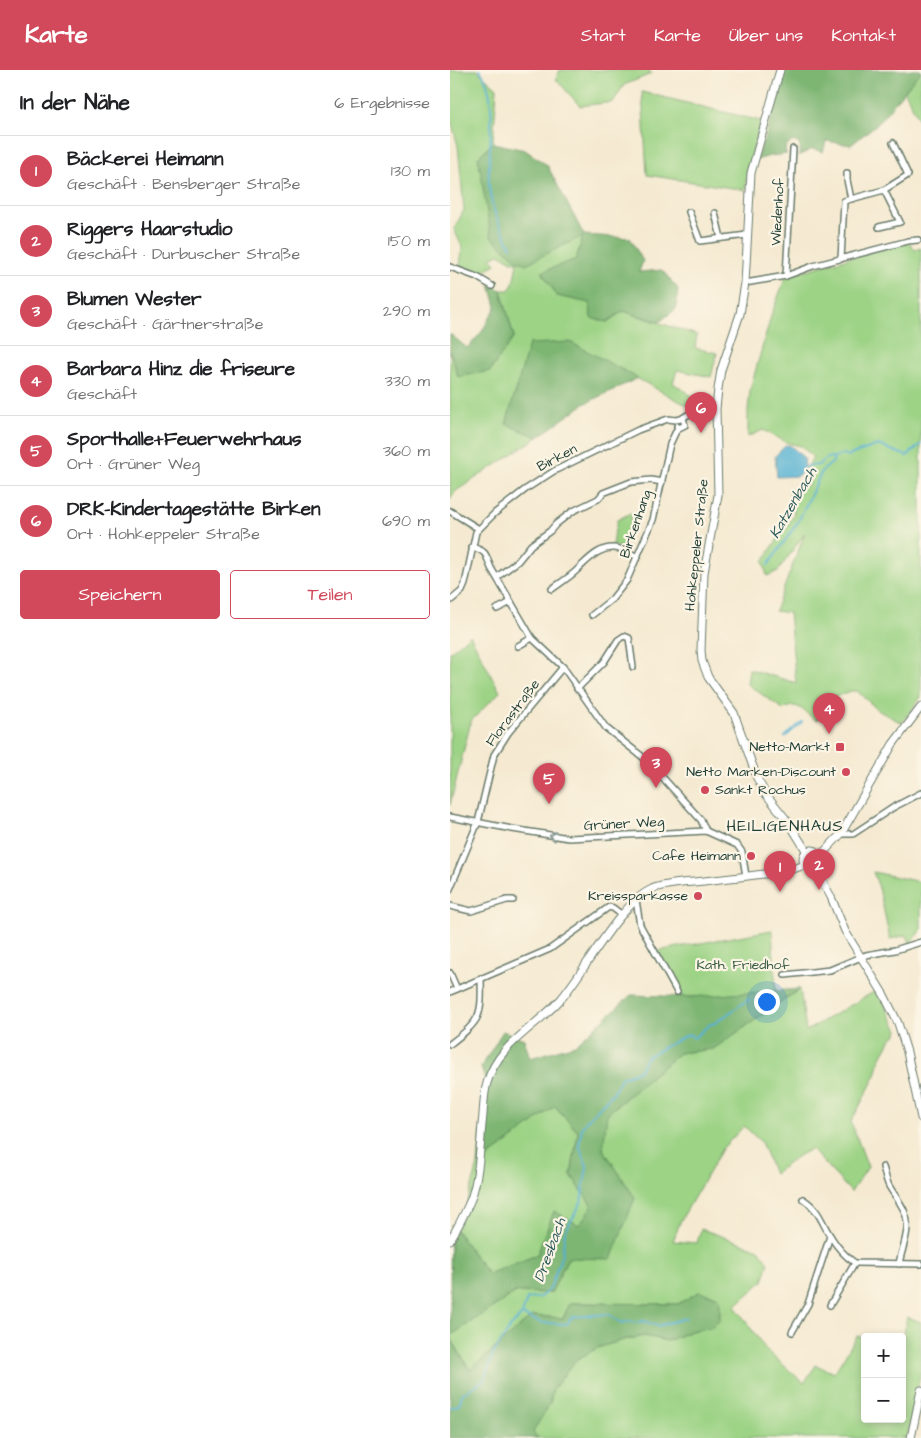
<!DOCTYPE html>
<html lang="de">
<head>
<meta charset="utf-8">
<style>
  body { margin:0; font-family:"Architects Daughter",sans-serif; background:#f2f2f2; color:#202124 }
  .controls { position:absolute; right:15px; bottom:15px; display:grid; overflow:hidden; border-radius:5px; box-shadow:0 2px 8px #0003 }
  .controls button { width:45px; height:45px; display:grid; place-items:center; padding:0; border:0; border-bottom:1px solid #e0e0e0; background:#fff; color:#202124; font:25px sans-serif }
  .you { position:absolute; left:316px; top:931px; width:18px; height:18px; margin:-12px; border:4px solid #fff; border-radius:50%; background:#1a73e8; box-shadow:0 0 0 8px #1a73e833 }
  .badge { display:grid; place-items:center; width:32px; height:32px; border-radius:50%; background:#d1495b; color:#fff; font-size:16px; font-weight:700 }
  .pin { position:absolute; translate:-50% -41px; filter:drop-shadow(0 1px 2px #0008) }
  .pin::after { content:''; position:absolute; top:26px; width:18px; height:15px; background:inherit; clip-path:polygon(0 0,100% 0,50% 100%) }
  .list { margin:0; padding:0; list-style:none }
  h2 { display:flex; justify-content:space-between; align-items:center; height:65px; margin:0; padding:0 20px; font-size:21px }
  h2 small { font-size:16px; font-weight:400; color:#757577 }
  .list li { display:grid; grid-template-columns:32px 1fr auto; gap:15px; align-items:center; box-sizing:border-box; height:70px; padding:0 20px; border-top:1px solid #e0e0e0 }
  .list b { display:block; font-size:19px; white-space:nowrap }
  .list p { margin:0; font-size:16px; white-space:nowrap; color:#757577 }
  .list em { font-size:16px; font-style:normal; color:#757577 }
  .actions { display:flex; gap:10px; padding:15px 20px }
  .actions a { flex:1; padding:11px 0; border:1px solid #d1495b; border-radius:5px; text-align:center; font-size:18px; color:#d1495b }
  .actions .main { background:#d1495b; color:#fff }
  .map { position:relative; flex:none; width:471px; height:1368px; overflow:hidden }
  header { display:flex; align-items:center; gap:30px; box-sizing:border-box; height:70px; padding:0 25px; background:#d1495b; color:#fff }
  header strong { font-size:24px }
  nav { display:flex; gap:28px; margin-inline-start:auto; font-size:18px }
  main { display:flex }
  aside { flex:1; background:#fff }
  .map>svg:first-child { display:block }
  .green { fill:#9cd385; stroke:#5e885c }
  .forest { fill:#7db572; stroke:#4e7953 }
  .water { fill:#55b1d3; stroke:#3a7784 }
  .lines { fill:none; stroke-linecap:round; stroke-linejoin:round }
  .stream { stroke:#55b1d3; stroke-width:2 }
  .street-casing { stroke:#6a7a6b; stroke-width:8 }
  .secondary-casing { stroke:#6a7a6b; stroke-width:9 }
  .street { stroke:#fff; stroke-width:5 }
  .secondary { stroke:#fff; stroke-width:7 }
  .oneway { stroke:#8f9e9a }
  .poi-dot { fill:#d1495b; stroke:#fcf5e5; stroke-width:2 }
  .labels { text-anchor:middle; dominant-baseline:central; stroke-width:4.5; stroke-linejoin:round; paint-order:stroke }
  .street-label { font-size:14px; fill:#1f3d34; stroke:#fcf5e5 }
  .poi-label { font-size:14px; fill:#1f3d34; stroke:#fcf5e5; text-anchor:end }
  .park-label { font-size:14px; fill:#385b44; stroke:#fcf5e5 }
  .water-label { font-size:15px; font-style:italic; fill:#2c5a5c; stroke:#fcf5e5 }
  .quarter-label { font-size:16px; letter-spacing:1px; fill:#1f3d34; stroke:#fcf5e5 }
</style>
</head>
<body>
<header>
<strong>Karte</strong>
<nav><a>Start</a><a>Karte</a><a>Über uns</a><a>Kontakt</a></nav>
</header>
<main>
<aside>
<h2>In der Nähe<small>6 Ergebnisse</small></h2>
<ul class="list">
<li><span class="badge">1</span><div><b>Bäckerei Heimann</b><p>Geschäft · Bensberger Straße</p></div><em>130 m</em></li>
<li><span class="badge">2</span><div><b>Riggers Haarstudio</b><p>Geschäft · Durbuscher Straße</p></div><em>150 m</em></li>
<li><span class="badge">3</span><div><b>Blumen Wester</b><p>Geschäft · Gärtnerstraße</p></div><em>290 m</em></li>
<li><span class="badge">4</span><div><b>Barbara Hinz die friseure</b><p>Geschäft</p></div><em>330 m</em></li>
<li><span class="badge">5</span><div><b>Sporthalle+Feuerwehrhaus</b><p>Ort · Grüner Weg</p></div><em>360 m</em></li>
<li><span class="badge">6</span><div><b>DRK-Kindertagestätte Birken</b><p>Ort · Hohkeppeler Straße</p></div><em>690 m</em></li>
</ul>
<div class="actions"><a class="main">Speichern</a><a>Teilen</a></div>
</aside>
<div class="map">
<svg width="471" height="1368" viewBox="0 0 471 1368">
  <rect width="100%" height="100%" fill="#fcf5e5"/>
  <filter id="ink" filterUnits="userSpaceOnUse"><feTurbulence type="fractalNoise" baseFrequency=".02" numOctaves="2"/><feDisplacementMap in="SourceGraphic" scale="10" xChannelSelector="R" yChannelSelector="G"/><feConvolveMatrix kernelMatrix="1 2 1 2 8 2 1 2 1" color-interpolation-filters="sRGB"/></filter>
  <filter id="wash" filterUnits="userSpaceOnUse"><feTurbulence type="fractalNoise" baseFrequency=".0096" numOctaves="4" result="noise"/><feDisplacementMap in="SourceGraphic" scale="20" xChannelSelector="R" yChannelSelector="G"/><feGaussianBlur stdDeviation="1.12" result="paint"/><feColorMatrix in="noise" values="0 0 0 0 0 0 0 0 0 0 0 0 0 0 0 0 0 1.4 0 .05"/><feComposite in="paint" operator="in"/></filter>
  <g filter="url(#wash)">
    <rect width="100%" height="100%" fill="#f5ead1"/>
    <g class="green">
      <path d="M0,0h27l20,18 -4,55 -15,14 106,78 -8,24 -19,37 33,7 1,15 16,4 16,-11 74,24 -2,13 22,5 -6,24 -34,-7 -4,13 22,15 -7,8 -118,-64 -64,82 32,13 -82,54 -6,9v-149l8,25 32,-5 24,-34 -13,-47h8l4,-6 4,-21v-2l-3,1 -15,-8 -8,4 5,6 -19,11 -16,-5 -1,-3 2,-20 -8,-18 10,-19 -6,-64 -8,-29z"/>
      <path d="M110,0h89l2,4 -27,11 -11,17 -33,4 -24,-27z"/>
      <path d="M471,0v55l-17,-36z"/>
      <path d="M192,22l119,29 -13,46 -3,23 -98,-15z"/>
      <path d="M458,171l7,9 6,-2v449l-19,26 -23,-12 -22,-20h-6l-16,6 -18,23c-8,-2 -13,-12 -22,-14 -3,0 -9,2 -12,3l-36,-25 2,-15 47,14 -7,-70 -14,-2 30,-78 -27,38 -11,5 -4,-15 31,-46 -5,-25 19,-5 1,-3 -8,-2 12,-23 -12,-11 -13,-3 -25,-13 -15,7v-27l2,-20 22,-77 14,-37z"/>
      <path d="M181,443v14l-9,21 -10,-3 5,-25z"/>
      <path d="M20,565l30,57 -29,29 -21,84v-153z"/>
      <path d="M423,802l48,10v48l-11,13 -3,-8 -17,4 -11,-51z"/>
      <path d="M322,860l4,62 -53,4 -46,1 1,-8 -21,-38z"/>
      <path d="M350,919l6,42 71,-41 21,40 -1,4 -6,5 -11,20 -4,16 -25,47 17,45 -17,25 -40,-43 -13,7 -24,18 -13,-32 -17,-16 -22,23 -41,71 -8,21 24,2 4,-14 58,20 10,14 -6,18 -28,25 32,45 37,32 12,-18 18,8 23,-37 8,2v81h37v-73l5,-29 14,5v49l-14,67h-369l-6,-6 18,-29 3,-14 23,-29 21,-12 26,-8 22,-4 22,5 24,-10 22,-4 7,-28 -3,-3 -18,-4 -21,12 -107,-1 -7,15 -32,-2 -62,54 -20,-34 66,-44 35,1 17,-35 67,-60 -32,-49 3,-34 73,-62 34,-4z"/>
      <path d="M105,1036l23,26 -7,43 21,31 -13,20 -25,-14 -17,43 -49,19 -32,-44 8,-16 14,-49z"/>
    </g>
    <g class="forest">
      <path d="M334,0h136l1,1 -43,52 -27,22 -25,-4 -3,11 -11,-3 -14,7c4,-7 3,-13 -5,-15l-7,5 -1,6 2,2 -17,2 -14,4 12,-31z"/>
      <path d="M43,73l32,7 22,15 37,70 46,3 13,23 -4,11 23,-2 16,19 -2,20 -17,13 -36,-11 -16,11 -16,-4 -1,-15 -33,-7 -15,-24 34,-13 7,-23 -57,28 -9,-4 -26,-23 -13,-80z"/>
      <path d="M40,214l11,6 13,47 -24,34 -32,6 -8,-26v-17l17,14 14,-15 15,-26z"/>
      <path d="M120,272l68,36 -54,26 -46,33 -32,-13 23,-80z"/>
      <path d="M350,919l-87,60 -34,4 -72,61 -4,35 32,49 -24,61 -43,-1 -17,35 -35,-1 -66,44 1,-112 37,50 49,-19 17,-44 25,14 13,-19 -21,-31 7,-43 -23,-26 -77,59 8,-81 -5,-17 22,-36 21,8 6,19 45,-13 56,-50 60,2z"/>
      <path d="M249,1222l18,4 3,3v21l-7,7 -22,4 -24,10 -22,-5 -22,4 -26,8 -21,12 -23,29 -3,14 -17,29 5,6h-88v-100l20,32 62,-54 31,2 7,-15 108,1z"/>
    </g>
    <path class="water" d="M336,375l5,1 13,12 1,11 -8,7 -20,1 -2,-21z"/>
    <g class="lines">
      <g class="stream">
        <path d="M30,0c20,27 7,80 9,113 1,24 11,44 22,64"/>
        <path d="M357,396l11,-1 9,-7 5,-1"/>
        <path d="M318,495l30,-43 24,-51 11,-9v-4l11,-4 3,2 31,-11 29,11 14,-12"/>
        <path d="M335,667l17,-15"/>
        <path d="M72,1245l20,8 25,1 5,-7 36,-3 13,9 9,-2 5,2 9,-2 14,5 28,-8"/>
        <path d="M0,1337l9,-2 3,-11 22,-14 9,-26 19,-29 10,-10 5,-16 13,-2 10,-8 12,-35 3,-22 16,-29 6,-37 -8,-21 3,-18 4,-6 27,-28 8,-15 19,-8 6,-13 43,-23 5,4 15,-13 6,-2 34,-24"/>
      </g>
    </g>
  </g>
  <g filter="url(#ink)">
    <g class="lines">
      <g class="street-casing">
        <g id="street">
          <path d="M401,129l33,-9 24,-15 -15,-32"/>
          <path d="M239,142l11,29 47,-6"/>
          <path d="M265,143l6,25"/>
          <path d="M429,157l21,-5 -16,-32"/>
          <path d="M391,189l3,-58 7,-2 -4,-19v-7"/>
          <path d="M0,197l27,10 15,9"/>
          <path d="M336,206l7,-127"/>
          <path d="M295,213l41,-7 27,-10 95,-25 10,-1"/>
          <path d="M227,356l2,2 6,-3 -2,-7"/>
          <path d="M0,441l29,18"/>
          <path d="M22,477c16,5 13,7 19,21l41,70 31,29 43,61 38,30 10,10 47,52 5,11"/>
          <path d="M47,507l21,-16 13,-16 19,-14 6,-7 17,-13 25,-12 5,-6 28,-11 20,-2 11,2"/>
          <path d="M102,519c8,-6 18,-12 25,-19 12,-11 24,-26 43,-21 6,2 12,5 18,8"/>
          <path d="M0,531l12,-10 3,-7 11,-52 19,-19 31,-24 28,-18 84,-41 30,-11 8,1 5,-1 16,-10h19"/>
          <path d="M47,539l14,-7"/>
          <path d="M142,545l20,-16 15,-19 26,-60 17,-76 8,-17"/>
          <path d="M68,576l14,-8"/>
          <path d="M127,619l27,-27 14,-22 6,-4 5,2 4,29"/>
          <path d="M0,747l62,12 57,9 137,-7 31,14 5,7 4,24"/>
          <path d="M391,764h12l41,-27 27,-14"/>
          <path d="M0,819l28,-67 16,-67 14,-22 55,-66"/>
          <path d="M186,830l4,25 37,67"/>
          <path d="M0,836l21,5 36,-11h6"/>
          <path d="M0,903l7,16"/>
          <path d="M335,905l45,-5 36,-15 29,-5 26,-8"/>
          <path d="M0,922l100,-43 59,-42 4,1 9,7"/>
          <path d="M0,974c31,-24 32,-27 31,-66"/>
          <path d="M433,1097c2,6 3,13 6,19 8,14 20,25 18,43 -1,12 -6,23 -8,35"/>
          <path d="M353,1129c17,11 18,23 28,38 6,10 14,19 24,26l66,1"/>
          <path d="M380,1235l25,-42"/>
          <path d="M342,1262l16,-28 22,-68"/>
        </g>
      </g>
      <g class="secondary-casing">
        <g id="secondary">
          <path d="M330,0l-29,103 -6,110 -5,31 -19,56 -3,19 -2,20 2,86 -14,78 -3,77 1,11 6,16 26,36 23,65 8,15 24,30 18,29"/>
          <circle cx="362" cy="789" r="9"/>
          <path d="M370,786l21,-22 52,-90 28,-37"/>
          <path d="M365,797l16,30 14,34 39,64 14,28 9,29 14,66"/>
          <path d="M0,1170c8,-13 15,-27 21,-41 8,-23 9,-50 11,-75 2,-13 1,-28 5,-41 11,-39 48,-55 74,-84 24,-28 59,-96 91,-110 15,-6 36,-6 52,-8 28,-3 55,-6 83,-10l18,-6"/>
          <path d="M461,1368l10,-48"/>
        </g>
      </g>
      <use href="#street" class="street"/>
      <use href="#secondary" class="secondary"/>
    </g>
    <defs><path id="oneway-chevron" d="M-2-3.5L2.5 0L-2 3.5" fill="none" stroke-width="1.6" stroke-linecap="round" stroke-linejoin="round" transform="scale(1.25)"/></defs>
    <use class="oneway" href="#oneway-chevron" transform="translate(103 766) rotate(-172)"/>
  </g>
  <g class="poi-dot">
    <rect x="385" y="672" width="10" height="10" rx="2.5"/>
    <circle cx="396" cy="702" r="5"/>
    <circle cx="255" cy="720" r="5"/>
    <circle cx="301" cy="786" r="5"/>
    <circle cx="248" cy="826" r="5"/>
  </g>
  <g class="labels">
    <g class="street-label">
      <text transform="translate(328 142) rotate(-87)">Wiedenhof</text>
      <text transform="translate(107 388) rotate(-28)">Birken</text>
      <text transform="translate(186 454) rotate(-71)">Birkenhang</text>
      <text transform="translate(247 475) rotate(-84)">Hohkeppeler Straße</text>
      <text transform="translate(63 643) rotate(-53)">Florastraße</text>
      <text transform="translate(174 754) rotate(-3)">Grüner Weg</text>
    </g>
    <g class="poi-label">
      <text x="380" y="677">Netto-Markt</text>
      <text x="386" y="702">Netto Marken-Discount</text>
      <text x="265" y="720" text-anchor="start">Sankt Rochus</text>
      <text x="291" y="786">Cafe Heimann</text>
      <text x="238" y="826">Kreissparkasse</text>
    </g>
    <g class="park-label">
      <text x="293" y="895">Kath. Friedhof</text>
    </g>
    <g class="water-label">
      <text transform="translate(343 433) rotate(-60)">Katzenbach</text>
      <text transform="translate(100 1180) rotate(-70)">Dresbach</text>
    </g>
    <g class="quarter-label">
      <text x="335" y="756">HEILIGENHAUS</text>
    </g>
  </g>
</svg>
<div class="controls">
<button>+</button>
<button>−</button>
</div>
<div class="you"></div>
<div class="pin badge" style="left:330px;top:822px">1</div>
<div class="pin badge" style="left:369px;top:820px">2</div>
<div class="pin badge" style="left:206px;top:718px">3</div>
<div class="pin badge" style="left:379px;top:664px">4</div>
<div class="pin badge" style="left:99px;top:734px">5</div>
<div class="pin badge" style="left:251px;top:363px">6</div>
</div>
</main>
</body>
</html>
